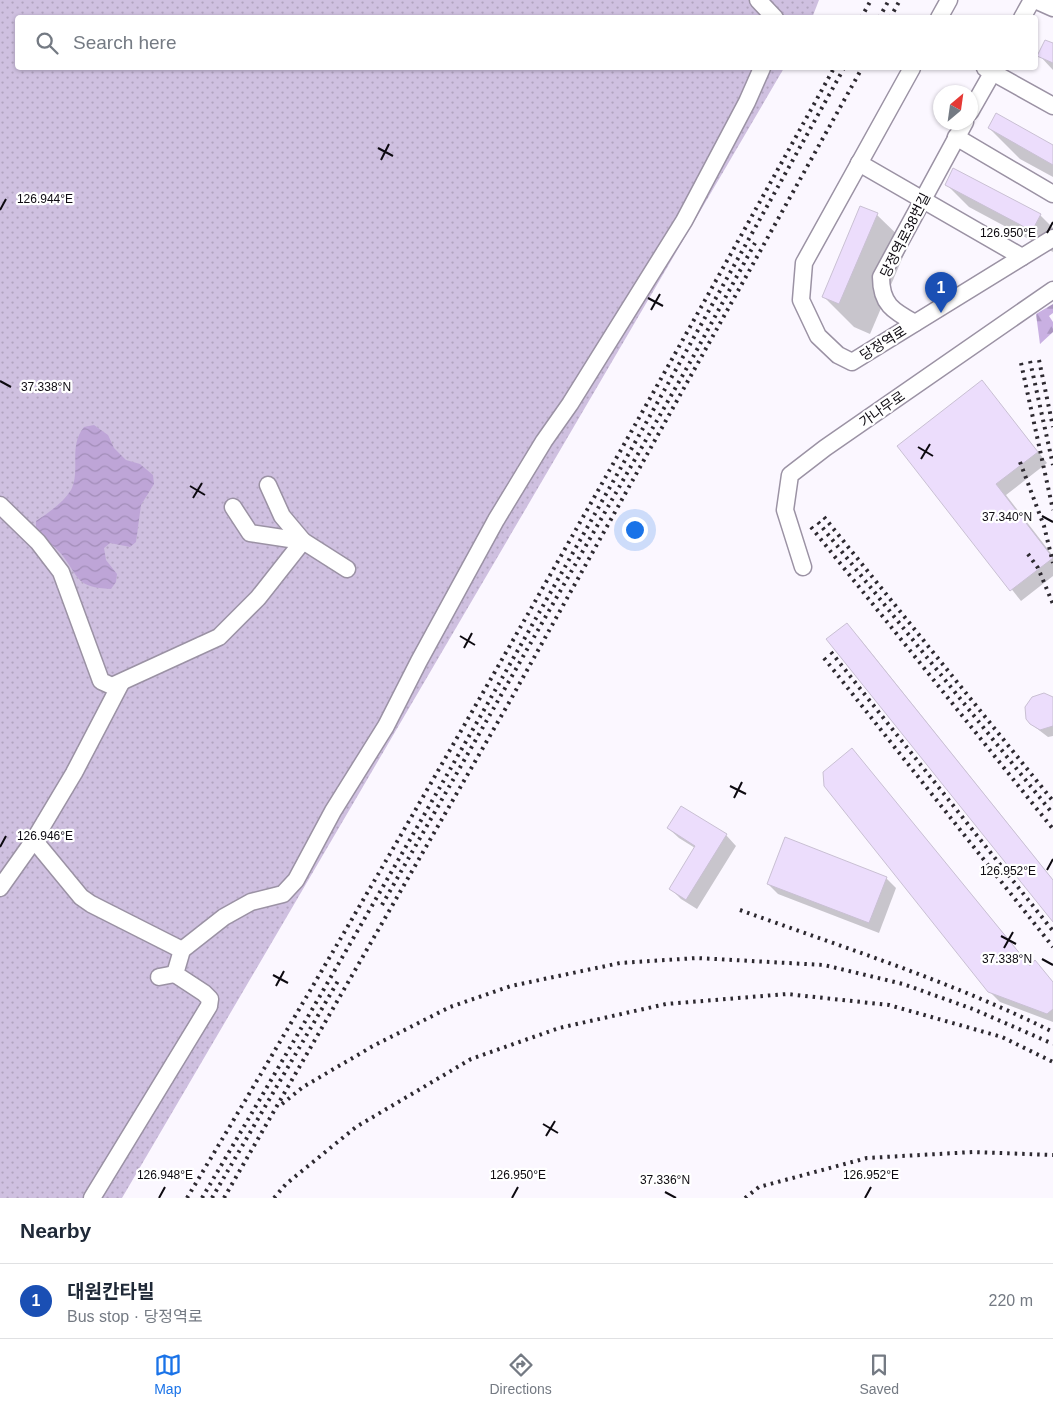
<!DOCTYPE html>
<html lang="en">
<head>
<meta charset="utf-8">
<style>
  body { margin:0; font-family:Arial,"Noto Sans KR",sans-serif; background:#f6f6f7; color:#1f2937 }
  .compass { position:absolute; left:933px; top:85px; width:45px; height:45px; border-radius:50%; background:#fff; box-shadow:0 1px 4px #0004; rotate:29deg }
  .you { position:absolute; left:634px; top:529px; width:18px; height:18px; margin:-12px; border:4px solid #fff; border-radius:50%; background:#1a73e8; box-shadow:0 0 0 8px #1a73e833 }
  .badge { display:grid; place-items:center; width:32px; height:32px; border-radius:50%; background:#1a73e8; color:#fff; font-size:16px; font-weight:700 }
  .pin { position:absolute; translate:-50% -41px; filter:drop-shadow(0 1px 2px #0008) }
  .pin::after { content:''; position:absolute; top:26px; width:18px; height:15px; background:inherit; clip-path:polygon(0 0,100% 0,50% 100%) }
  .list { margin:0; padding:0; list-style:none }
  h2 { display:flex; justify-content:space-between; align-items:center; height:65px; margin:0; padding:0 20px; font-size:21px }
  h2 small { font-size:16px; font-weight:400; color:#747a83 }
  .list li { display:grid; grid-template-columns:32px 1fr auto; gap:15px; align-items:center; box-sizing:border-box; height:75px; padding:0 20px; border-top:1px solid #e0e1e3 }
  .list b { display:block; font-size:19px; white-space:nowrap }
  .list p { margin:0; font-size:16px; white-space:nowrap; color:#747a83 }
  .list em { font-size:16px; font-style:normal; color:#747a83 }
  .icon { flex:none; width:28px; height:28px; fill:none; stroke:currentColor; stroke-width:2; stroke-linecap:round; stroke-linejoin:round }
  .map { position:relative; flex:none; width:1053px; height:1198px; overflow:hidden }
  .search { position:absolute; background:#fff; box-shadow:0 1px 4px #0004; left:15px; right:15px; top:15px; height:55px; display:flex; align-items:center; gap:12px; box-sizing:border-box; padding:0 18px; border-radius:5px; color:#747a83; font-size:19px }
  .sheet { height:140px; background:#fff }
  nav { display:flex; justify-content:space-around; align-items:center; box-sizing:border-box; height:70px; border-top:1px solid #e0e1e3; background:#fff; font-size:14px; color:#747a83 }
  nav a { display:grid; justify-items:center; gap:2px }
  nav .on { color:#1a73e8 }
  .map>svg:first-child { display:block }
  .grass { fill:url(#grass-dots) }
  .forest { fill:url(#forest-firs) }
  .water { fill:url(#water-waves) }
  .shadow { fill:#0003 }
  .building { fill:#ecddfc; stroke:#c9c0d3 }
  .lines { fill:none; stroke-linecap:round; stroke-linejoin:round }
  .minor-casing { stroke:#9b92a4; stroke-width:19 }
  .minor { stroke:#fff; stroke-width:16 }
  .rail { stroke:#2d2930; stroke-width:4; stroke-dasharray:2.5 5; stroke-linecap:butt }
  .ticks { fill:none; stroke:#0d0a10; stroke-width:2 }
  .labels { text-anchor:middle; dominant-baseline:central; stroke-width:4.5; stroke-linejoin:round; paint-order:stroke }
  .street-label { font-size:14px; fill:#0d0a10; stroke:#fff }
  .ticks-label { font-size:12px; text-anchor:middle; fill:#0d0a10; stroke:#fff; stroke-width:4.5; stroke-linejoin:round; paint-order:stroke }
</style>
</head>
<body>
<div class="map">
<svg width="1053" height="1198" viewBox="0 0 1053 1198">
  <defs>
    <pattern id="grass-dots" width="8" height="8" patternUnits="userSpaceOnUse" patternTransform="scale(1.25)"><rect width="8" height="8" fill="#cfc0e0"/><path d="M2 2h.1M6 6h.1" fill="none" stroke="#b1a4bf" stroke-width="1.8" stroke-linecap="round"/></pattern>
    <pattern id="forest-firs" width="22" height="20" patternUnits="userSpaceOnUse" patternTransform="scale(1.25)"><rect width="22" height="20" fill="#c9b0e2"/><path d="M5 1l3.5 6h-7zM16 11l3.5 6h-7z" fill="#ab96c1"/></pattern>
    <pattern id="water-waves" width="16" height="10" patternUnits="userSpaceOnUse" patternTransform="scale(1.25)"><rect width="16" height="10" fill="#bea5d7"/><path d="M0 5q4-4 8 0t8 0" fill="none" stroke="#a28db8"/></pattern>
  </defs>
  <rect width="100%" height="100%" fill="#fbf7ff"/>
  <path class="grass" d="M0,0h819l-7,18h-794v50h766l-662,1130h-122z"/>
  <path class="forest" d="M1053,304v9l-4,3 4,6v10l-13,12 -4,-30z"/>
  <path class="water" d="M94,425l14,10 6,13 12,12 14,4 13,11 1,9 -13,21 -5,37 -6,5 -20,-4 -6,5 2,12 11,14 -1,8 -5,7c-35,-2 -31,-10 -48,-33 -8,-10 -17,-16 -27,-23v-12c12,-8 27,-18 35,-31 10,-19 -3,-44 13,-63z"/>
  <g class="shadow">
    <path d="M1053,45v25l-14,-15z"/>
    <path d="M989,128l64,18v31l-33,-18z"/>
    <path d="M946,184l94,31 13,13v24l-84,-45z"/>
    <path d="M877,215l31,30 -38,89 -16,-7 -31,-31z"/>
    <path d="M982,382l65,81 -41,32 47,61v20l-32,25 -122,-155z"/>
    <path d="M857,635l196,245v40z"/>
    <path d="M1053,699v37l-5,1 -17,-13z"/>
    <path d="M852,749l179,218 4,-5 18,20v40l-53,-20 -11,-11z"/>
    <path d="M668,828l58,7 10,11 -39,63 -16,-10 -11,-11 25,-40 -16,-10z"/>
    <path d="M886,878l10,10 -17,45 -101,-39 -10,-10z"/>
  </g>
  <g class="building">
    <path d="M1045,40l8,3v20l-16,-7z"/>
    <path d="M996,113l57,32v20l-65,-37z"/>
    <path d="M953,168l88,46 -9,17 -87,-46z"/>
    <path d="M860,206l18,7 -39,91 -17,-7z"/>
    <path d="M982,380l56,72 -42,32 57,74 -43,33 -113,-145z"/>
    <path d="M847,623l206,257v42l-227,-283z"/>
    <path d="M1044,693l9,4v29l-13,4 -10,-6 -4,-5 -1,-12 7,-10z"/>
    <path d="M852,748l178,218 5,-6 18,22v27l-6,5 -59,-22 -164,-206 -1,-14z"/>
    <path d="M681,806l46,28 -41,66 -17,-11 26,-43 -28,-18z"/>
    <path d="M785,837l102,40 -18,46 -102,-39z"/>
  </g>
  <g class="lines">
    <g class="minor-casing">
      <g id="minor">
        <path d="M758,0l17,18"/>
        <path d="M1035,0l18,8"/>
        <path d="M939,18l10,-18"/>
        <path d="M1022,18l10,-18"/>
        <path d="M912,68l-108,195 -3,37 17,36 20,19 14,7 201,-124"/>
        <path d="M985,68l68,38"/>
        <path d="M970,112l25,-44"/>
        <path d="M956,137l97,57"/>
        <path d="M859,163l163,94"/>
        <path d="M915,323c-22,-12 -34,-19 -34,-46l84,-155"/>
        <path d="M0,505l38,37 23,30 40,109 11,5 107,-49 39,-39 45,-57 -21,-25 -14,-31"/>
        <path d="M233,507l17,26 53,8 44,28"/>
        <path d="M803,567l-18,-57 5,-35 35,-27 228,-158"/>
        <path d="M121,683l-47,90 -40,67 47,57 10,7 91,46"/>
        <path d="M0,888l34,-48"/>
        <path d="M159,977l16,-3"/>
        <path d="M92,1198l117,-192 1,-7 -6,-6 -29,-19 7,-24 42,-33 27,-15 32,-8 13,-14 37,-69 53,-85 33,-65 77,-141 48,-79 26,-37 114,-183 63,-119 15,-34"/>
      </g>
    </g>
    <use href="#minor" class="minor"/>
    <g class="rail">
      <path d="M861,18l10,-18"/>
      <path d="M879,18l10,-18"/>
      <path d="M890,18l10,-18"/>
      <path d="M1039,360l14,67"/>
      <path d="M1030,361l23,104"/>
      <path d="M1021,363l32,147"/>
      <path d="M1020,462l24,64 9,37"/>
      <path d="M824,517l229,284"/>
      <path d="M818,522l235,292"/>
      <path d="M811,527l242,302"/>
      <path d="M1028,554l10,14 15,36"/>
      <path d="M831,652l222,279"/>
      <path d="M824,658l229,289"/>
      <path d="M382,905l311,-548 62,-114"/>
      <path d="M740,910c105,38 213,72 313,122"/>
      <path d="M282,1104l21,-17 70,-41 77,-39 61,-21 109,-23 77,-5 127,7 79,19 70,25 80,35"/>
      <path d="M187,1198c223,-372 437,-750 647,-1130"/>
      <path d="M202,1198c220,-374 432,-752 642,-1130"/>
      <path d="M212,1198l126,-217"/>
      <path d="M224,1198l287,-499 351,-631"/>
      <path d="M274,1198l12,-14 70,-57 115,-68 88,-31 107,-24 121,-10 102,11 113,32 51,25"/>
      <path d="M745,1198l14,-11 108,-29 106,-6 80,3"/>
    </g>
  </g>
  <path class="ticks" d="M378,148l15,8M381,160l8,-16M0,210l6,-11M1047,233l6,-11M648,298l15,8M651,310l9,-16M0,381l11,6M918,447l15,9M921,459l9,-15M190,486l15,9M193,498l9,-15M1042,516l11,6M460,636l15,9M464,648l8,-15M730,786l16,8M734,798l8,-16M0,847l6,-11M1047,870l6,-11M1001,936l15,8M1004,948l9,-16M1042,959l11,6M273,975l15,8M276,986l8,-15M543,1124l15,9M546,1136l9,-15M665,1192l11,6M159,1198l6,-11M512,1198l6,-11M865,1198l6,-11"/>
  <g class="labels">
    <g class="street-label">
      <text transform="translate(905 235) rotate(-63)">당정역로38번길</text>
      <text transform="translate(883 343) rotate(-32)">당정역로</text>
      <text transform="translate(882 409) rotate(-35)">가나무로</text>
    </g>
  </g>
  <g class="ticks-label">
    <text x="45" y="203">126.944°E</text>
    <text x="1008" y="237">126.950°E</text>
    <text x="46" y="391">37.338°N</text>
    <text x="1007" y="521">37.340°N</text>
    <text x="45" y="840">126.946°E</text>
    <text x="1008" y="875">126.952°E</text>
    <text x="1007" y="963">37.338°N</text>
    <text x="165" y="1179">126.948°E</text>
    <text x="518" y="1179">126.950°E</text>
    <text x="871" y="1179">126.952°E</text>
    <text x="665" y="1184">37.336°N</text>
  </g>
</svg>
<svg class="compass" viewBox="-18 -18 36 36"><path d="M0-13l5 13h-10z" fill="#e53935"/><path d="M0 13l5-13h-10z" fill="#747a83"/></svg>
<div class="you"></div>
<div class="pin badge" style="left:941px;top:313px;background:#1a4fb4">1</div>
<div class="search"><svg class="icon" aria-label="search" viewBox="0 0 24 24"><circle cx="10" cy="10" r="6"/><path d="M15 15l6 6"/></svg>Search here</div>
</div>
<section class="sheet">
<h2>Nearby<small></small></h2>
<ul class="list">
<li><span class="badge" style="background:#1a4fb4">1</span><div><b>대원칸타빌</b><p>Bus stop · 당정역로</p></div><em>220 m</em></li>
</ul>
</section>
<nav>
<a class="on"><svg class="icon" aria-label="map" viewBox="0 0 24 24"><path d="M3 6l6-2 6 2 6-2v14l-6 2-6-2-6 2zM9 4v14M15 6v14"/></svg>Map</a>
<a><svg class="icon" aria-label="directions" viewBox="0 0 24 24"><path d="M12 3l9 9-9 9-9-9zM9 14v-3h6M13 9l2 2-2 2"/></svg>Directions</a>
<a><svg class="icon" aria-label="saved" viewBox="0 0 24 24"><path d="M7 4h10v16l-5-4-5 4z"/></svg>Saved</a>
</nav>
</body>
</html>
